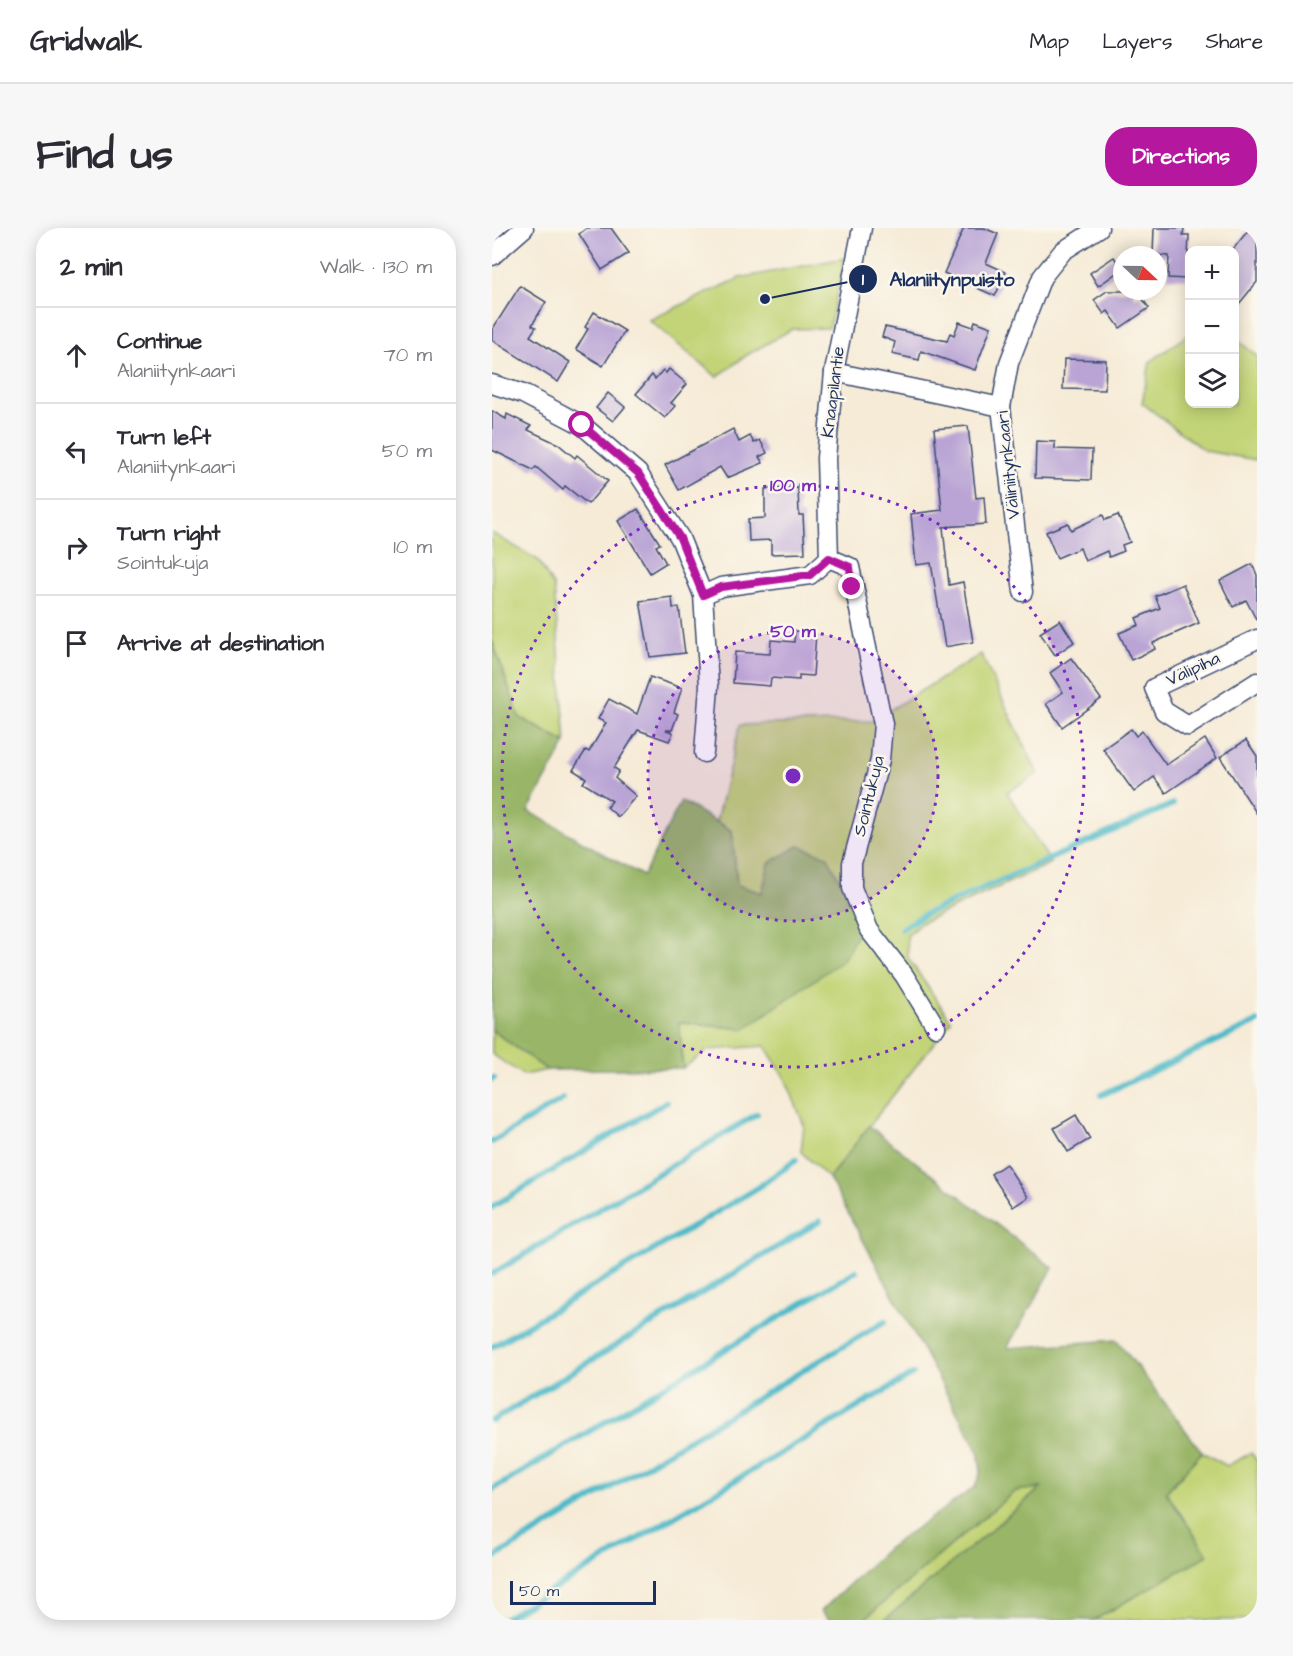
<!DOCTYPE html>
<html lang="en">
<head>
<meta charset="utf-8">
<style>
  body { margin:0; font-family:"Architects Daughter",sans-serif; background:#f7f7f7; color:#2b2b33 }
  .controls { position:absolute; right:18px; top:18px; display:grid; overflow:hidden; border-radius:12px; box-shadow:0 3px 15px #0003 }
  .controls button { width:54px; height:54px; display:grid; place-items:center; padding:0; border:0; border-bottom:2px solid #e1e1e2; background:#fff; color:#2b2b33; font:30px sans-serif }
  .compass { position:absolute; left:621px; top:18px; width:54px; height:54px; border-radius:50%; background:#fff; box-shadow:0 3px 15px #0003; rotate:112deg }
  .scale { position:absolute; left:18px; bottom:15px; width:146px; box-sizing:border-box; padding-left:6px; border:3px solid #1b2f5e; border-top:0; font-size:16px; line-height:21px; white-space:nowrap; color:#1b2f5e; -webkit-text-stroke:4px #fbf7ec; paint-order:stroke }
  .stop { position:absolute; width:18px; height:18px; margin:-14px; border:4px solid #b5179e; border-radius:50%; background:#fff }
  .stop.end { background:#b5179e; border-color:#fff; box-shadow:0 2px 6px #0008 }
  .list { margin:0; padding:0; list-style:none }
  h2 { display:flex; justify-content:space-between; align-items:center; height:78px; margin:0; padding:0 24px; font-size:26px }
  h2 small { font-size:20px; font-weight:400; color:#7c7c81 }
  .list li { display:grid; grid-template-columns:39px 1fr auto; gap:18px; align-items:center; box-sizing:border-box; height:96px; padding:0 24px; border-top:2px solid #e1e1e2 }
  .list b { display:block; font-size:22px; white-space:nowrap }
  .list p { margin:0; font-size:20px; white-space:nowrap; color:#7c7c81 }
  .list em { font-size:20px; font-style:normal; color:#7c7c81 }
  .icon { flex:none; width:33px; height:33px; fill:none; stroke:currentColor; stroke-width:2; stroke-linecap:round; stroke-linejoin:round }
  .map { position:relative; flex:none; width:765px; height:1392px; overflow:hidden; border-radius:24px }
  header { display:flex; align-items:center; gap:36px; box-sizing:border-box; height:84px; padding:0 30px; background:#fff; border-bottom:2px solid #e1e1e2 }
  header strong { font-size:28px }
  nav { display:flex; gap:33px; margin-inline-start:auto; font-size:21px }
  .intro { display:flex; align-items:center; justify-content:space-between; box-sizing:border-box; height:144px; padding:0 36px }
  h1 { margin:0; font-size:42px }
  .button { padding:15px 27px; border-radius:24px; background:#b5179e; color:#fff; font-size:21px; font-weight:700 }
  main { display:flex; gap:36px; padding:0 36px }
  aside { flex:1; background:#fff; border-radius:24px; box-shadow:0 3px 15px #0003 }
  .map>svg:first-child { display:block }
  .green { fill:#c2d477; stroke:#6e826a; stroke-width:1.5 }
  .forest { fill:#99b668; stroke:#5a7263; stroke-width:1.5 }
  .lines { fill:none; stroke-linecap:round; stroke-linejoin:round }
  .stream { stroke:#4ebac9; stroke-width:6 }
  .building { fill:#b9a4d5 }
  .minor-casing { stroke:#3c4b70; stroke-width:21 }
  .minor { stroke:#fff; stroke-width:18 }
  .route { stroke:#b5179e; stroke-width:8 }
  .ring { fill:none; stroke:#7b2cbf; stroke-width:3; stroke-dasharray:3 6 }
  .labels { text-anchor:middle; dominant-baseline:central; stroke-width:5; stroke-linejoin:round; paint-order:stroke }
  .street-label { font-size:18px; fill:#1b2f5e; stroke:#fbf7ec }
  .centre { fill:#7b2cbf; stroke:#fbf7ec; stroke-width:3 }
  .ring-label { font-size:18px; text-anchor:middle; font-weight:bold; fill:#7b2cbf; stroke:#fbf7ec; stroke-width:5; stroke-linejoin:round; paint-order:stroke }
  .leader { fill:none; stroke:#1b2f5e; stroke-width:2 }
  .callout-dot { fill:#1b2f5e; stroke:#fbf7ec; stroke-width:2 }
  .mark-label { font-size:18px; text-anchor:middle; font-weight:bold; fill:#fff }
  .callout-label { font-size:20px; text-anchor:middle; font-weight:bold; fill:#1b2f5e; stroke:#fbf7ec; stroke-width:5; stroke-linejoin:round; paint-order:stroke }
</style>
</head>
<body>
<header>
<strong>Gridwalk</strong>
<nav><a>Map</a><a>Layers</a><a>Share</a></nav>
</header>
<div class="intro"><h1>Find us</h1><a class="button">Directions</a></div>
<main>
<aside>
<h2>2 min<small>Walk · 130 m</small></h2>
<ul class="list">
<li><svg class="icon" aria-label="ahead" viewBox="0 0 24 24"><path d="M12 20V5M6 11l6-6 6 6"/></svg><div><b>Continue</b><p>Alaniitynkaari</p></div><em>70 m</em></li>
<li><svg class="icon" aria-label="left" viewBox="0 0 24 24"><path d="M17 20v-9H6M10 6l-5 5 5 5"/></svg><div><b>Turn left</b><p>Alaniitynkaari</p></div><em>50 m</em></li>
<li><svg class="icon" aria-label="right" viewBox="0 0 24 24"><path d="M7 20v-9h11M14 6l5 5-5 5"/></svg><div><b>Turn right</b><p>Sointukuja</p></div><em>10 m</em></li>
<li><svg class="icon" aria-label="arrive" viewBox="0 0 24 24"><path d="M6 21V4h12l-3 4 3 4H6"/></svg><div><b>Arrive at destination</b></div></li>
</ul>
</aside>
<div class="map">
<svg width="765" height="1392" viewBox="0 0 765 1392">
  <rect width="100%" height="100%" fill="#fbf7ec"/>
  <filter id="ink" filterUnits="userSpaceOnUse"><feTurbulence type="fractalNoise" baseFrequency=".0167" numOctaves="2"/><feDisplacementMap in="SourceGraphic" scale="12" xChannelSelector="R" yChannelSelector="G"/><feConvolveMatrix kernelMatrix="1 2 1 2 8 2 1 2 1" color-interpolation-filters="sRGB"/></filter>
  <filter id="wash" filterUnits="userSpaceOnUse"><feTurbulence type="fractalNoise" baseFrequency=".008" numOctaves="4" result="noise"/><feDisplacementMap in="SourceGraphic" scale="24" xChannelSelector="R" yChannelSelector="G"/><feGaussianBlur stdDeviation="1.35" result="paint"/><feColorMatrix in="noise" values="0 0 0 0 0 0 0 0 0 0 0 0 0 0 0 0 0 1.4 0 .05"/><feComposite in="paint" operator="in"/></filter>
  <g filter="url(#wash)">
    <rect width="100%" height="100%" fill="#f6ebd7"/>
    <g class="green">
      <path d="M353,30l-16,70 -37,1 -45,26 -30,22 -68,-57 91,-42z"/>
      <path d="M697,106l1,70h44l1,-66 22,18v104l-52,-9 -63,-48 8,-41z"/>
      <path d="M0,305l46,27 16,27 12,156 -47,-26 -27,-77z"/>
      <path d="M489,426l57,120 -31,18 44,71 -130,60 -14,13 1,22 43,63 -122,157 -28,-26 3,-27 -19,-47 -20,-32 -57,4 -25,18 -4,-46 65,7 18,-136 -25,-8 -5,-54 -16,-9 24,-97 132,-4z"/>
      <path d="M0,802l55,40 -24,5 -31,-21z"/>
      <path d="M710,1224l25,14 24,-13 6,8v159h-163l113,-65 -41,-63z"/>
      <path d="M550,1259l-158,133h-21l152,-129z"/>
    </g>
    <g class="forest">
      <path d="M0,412l27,77 47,26 -38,68 115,65 38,-75 51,30 5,54 25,8 7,-30 30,-17 28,10 21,38 13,34 -18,32 -99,69 -65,-7 4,46 -136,2 -55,-40z"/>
      <path d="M377,898l184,142 -46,80 110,-8 85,112 -36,40 42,63 -114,65h-210l157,-132 -26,3 -152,129h-33l-9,-9 67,-63 87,-61 6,-16 -3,-20 -149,-273z"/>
    </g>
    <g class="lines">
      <g class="stream">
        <path d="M409,701l22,-14 250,-111"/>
        <path d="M0,851l2,-1"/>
        <path d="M609,867l156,-73"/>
        <path d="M0,914l71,-43"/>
        <path d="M0,979l174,-105"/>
        <path d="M0,1046l265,-160"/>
        <path d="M0,1119l265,-159 39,-28"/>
        <path d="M0,1193l328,-200"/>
        <path d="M0,1262l364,-219"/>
        <path d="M0,1331l393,-238"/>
        <path d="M10,1392l411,-246"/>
      </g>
    </g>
    <g id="blocks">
      <g class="building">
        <path d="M95,0h24l18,25 -27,17 -23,-36z"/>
        <path d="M472,0h20l14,6 -12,29 20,9 -11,24 -51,-23z"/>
        <path d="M662,0h30l-1,7h6l-2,44 -19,-1 1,-22 -16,-1z"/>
        <path d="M758,0h7v54l-23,28v-62z"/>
        <path d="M622,29l8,12 -24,17 -8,-13z"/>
        <path d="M28,58l26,16 -14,23 4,2 -6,9 40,26 -12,20 -66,-42v-10z"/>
        <path d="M615,63h24l4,7 5,-3 9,13 -29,20 -12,-17 -4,3 -10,-14z"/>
        <path d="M102,84l31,19 -22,35 -27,-17 12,-20 -3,-2z"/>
        <path d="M483,93l16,6 -16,43 -54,-19 -2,9 -27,-6 3,-12 -13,-5 3,-10 62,14 3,-8 4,2 5,-13 14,5z"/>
        <path d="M572,131l42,1 -1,30 -42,-1z"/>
        <path d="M177,141l18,15 -16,19 4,3 -10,12 -29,-24 16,-19 3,4 8,-9 3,3z"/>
        <path d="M116,165l17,14 -12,14 -17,-13z"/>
        <path d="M0,183l14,8 1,-5 24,12 -3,4 30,14 17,14 2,-3 31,26 -20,23 -23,-18 -2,4 -27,-23 -3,3 -41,-20z"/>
        <path d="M476,198l8,72 8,-1 2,27 -43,3 6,58 14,-3 10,60 -28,5 -14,-84 -15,2 -5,-51 31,-4 -8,-81z"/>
        <path d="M241,201l6,13 11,-6 4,7 6,-3 7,13 -8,4 4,6 -36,15 -7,-11 -41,23 -14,-25z"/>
        <path d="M544,213l19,1v7l37,1 -1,30 -56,-2z"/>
        <path d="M306,260l1,27h4l2,38 -34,1v-14l-22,1 -1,-22 17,-1v-29z"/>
        <path d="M146,281l22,35 -4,2 10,17 -16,10 -32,-52z"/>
        <path d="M611,287l2,5 13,-5 12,27 -8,3 2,6 -15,6 -2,-6 -22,10 -5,-13 -23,10 -11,-26 22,-9 3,7z"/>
        <path d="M760,336l5,11v46l-11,-21 -13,7 -13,-26z"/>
        <path d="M691,356l16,39 -46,20 2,6 -24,11 -12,-27 20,-8 -3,-7 24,-10 -5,-12z"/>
        <path d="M180,369l1,11 6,-1 6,46 -35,4 -10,-56z"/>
        <path d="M568,392l14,22 -19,13 -15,-22z"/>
        <path d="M303,403l21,2 -3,43 -14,-1v5l-28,-2 -1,8 -37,-3 2,-31 35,2 1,-14 23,2z"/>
        <path d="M579,430l30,41 -39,28 -16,-23 17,-12 -13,-19z"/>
        <path d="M158,449l32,11 -8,24 4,2 -6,16h-6l7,3 -4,8 -31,-11 -24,38 5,3 -4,7 21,18 -18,21 -11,-10 5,-6 -29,-18 3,-5 -13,-8 13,-20 3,2 17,-29 -8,-4 11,-20 28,15z"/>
        <path d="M639,501l5,7 6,-5 24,34 39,-26 12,19 -51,35 -12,-16 -20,15 -31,-43z"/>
        <path d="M754,512l11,16v58l-37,-57z"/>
        <path d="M584,887l14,24 -22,13 -14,-24z"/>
        <path d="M514,936l22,33 -15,10 -22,-33z"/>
      </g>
    </g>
  </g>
  <g filter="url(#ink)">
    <use href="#blocks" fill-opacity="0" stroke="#3c4b70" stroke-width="1.5"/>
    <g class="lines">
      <g class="minor-casing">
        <g id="minor">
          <path d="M0,28l32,-28"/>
          <path d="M342,144l167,35"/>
          <path d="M0,156l31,10 59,31 56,48 42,65 23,57 6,91 -5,67"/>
          <path d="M337,330l21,9 33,157 -3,36 -28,103v25l17,42 35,45 32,52"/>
          <path d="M337,330l-3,-100 8,-86 28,-144"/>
          <path d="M531,364l-22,-185 8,-44 33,-86 21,-26 36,-23"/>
          <path d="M211,367l18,-8 89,-12 19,-17"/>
          <path d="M765,411l-103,49 10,23 24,15 69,-44"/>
        </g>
      </g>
      <use href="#minor" class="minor"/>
    </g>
  </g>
  <g class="lines" filter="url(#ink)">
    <path class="route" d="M90,197l56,48 42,65 23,57 18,-8 89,-12 19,-17 21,9 2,20"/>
  </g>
  <circle cx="301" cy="548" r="145" fill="#7b2cbf" fill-opacity=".12"/>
  <g class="ring">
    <circle cx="301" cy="548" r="145"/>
    <circle cx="301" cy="548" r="291"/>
  </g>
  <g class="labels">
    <g class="street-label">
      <text transform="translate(341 164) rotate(-83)">Knaapilantie</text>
      <text transform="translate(516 237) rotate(-96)">Väliniitynkaari</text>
      <text transform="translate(701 441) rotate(-25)">Välipiha</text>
      <text transform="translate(377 568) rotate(-76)">Sointukuja</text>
    </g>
  </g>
  <circle cx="301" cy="548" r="9" class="centre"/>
  <g class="ring-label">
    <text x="301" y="263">100 m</text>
    <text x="301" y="409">50 m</text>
  </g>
  <path class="leader" d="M273 71L371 51"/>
  <g class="callout-dot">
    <circle cx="273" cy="71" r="6"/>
    <circle cx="371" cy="51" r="15"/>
  </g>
  <g class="mark-label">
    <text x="371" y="57">1</text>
  </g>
  <g class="callout-label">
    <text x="460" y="58">Alaniitynpuisto</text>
  </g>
</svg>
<div class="controls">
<button>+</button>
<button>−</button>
<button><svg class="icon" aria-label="layers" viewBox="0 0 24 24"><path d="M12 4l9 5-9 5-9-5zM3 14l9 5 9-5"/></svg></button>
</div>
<svg class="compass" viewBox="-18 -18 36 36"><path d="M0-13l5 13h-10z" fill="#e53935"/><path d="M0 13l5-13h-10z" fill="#7c7c81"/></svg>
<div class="scale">50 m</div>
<div class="stop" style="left:90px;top:197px"></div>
<div class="stop end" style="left:360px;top:359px"></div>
</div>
</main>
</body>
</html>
